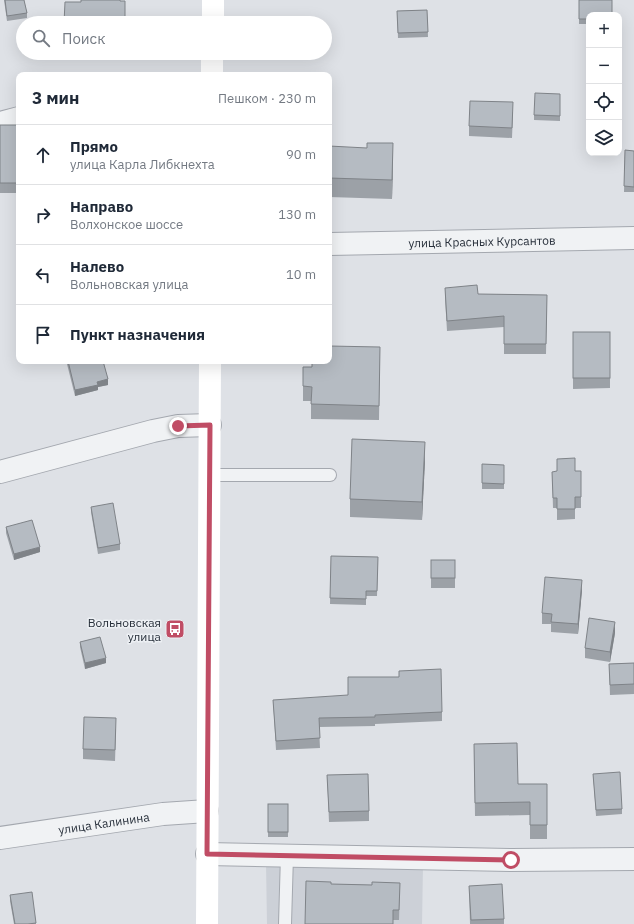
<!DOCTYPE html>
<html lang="ru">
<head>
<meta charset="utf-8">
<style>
  body { margin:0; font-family:"IBM Plex Sans",sans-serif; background:#f6f6f7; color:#1f2937 }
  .controls { position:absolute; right:12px; top:12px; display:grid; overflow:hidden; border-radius:8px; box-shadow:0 4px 16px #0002 }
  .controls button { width:36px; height:36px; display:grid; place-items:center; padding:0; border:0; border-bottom:1px solid #e0e1e3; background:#fff; color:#1f2937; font:20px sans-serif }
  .stop { position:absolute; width:12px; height:12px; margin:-9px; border:3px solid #c04d65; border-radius:50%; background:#fff }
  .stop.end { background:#c04d65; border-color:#fff; box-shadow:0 1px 4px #0008 }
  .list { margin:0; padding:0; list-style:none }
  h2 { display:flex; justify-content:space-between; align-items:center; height:52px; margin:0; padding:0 16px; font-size:17px }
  h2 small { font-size:13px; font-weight:400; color:#747a83 }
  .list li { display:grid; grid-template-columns:26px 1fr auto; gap:12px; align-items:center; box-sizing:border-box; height:60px; padding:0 16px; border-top:1px solid #e0e1e3 }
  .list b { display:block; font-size:15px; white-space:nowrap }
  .list p { margin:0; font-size:13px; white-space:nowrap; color:#747a83 }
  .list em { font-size:13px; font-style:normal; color:#747a83 }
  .icon { flex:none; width:22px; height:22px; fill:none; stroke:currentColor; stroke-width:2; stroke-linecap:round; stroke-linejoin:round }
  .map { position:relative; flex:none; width:634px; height:924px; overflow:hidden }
  .search { position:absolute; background:#fff; box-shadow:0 4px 16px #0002; left:16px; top:16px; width:316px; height:44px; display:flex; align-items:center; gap:10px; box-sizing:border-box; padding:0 14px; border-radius:22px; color:#747a83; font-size:15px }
  .panel { position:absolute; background:#fff; box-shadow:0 4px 16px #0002; left:16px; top:72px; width:316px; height:292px; border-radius:8px }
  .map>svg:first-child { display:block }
  .built { fill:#ccd0d7 }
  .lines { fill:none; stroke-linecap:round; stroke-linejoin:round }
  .lane-casing { stroke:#a4a8af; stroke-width:14 }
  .street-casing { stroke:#a4a8af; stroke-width:24 }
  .lane { stroke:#f0f2f4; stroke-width:12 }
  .street { stroke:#f0f2f4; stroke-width:22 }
  .secondary { stroke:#fff; stroke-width:22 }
  .wall { fill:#9ca1a7 }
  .shaded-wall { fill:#7f8388 }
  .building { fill:#b5bbc2; stroke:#7f8388 }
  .route { stroke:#c04d65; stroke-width:5 }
  .labels { text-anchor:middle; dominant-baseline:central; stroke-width:3; stroke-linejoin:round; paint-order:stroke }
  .street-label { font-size:12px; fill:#28303b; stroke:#edf0f4 }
  .poi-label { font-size:12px; fill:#28303b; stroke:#edf0f4; text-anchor:end }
</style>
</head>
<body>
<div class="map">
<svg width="634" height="924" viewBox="0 0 634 924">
  <rect width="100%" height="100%" fill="#dee1e6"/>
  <path class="built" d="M266,863l157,2 -1,59h-155z"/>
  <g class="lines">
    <g class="lane-casing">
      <g id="lane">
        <path d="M210,475h120"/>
        <path d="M285,924l2,-69"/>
      </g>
    </g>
    <g class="street-casing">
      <g id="street">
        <path d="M0,123l19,-5"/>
        <path id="s1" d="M329,244l305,-6"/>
        <path d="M0,472l153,-41 25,-5 32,-1"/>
        <path id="s2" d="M0,838l163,-24 44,-3"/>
        <path d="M207,854l304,6 123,-1"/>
      </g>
    </g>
    <use href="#lane" class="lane"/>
    <use href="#street" class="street"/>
    <g class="secondary">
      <path d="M213,23v-23"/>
      <path d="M212,75v-22"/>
      <path d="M207,924l3,-563"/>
    </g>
  </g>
  <g class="wall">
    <path d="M4,0h20l3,13v5l-20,3z"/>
    <path d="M579,0l10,15v9h-10z"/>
    <path d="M427,10l1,27 -30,1 -1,-27z"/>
    <path d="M77,53h47v7l-47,-1z"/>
    <path d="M560,94v27l-26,-1v-5z"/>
    <path d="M513,112l-1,26 -43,-2v-10z"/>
    <rect x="0" y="125" width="19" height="68"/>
    <path d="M329,146l64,16 -1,37 -63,-2z"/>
    <path d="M625,150l9,1v41h-10z"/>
    <path d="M445,288l33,6 69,1 -1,59h-42v-27l-57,4 -2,-33z"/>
    <path d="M573,332h37v56l-37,1z"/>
    <path d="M380,347l-1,73 -68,-1v-18h-8v-34h9z"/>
    <path d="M67,361h36l5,24 -10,2v3l-23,6 -8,-32z"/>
    <path d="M425,460l-3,60 -72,-3v-18z"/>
    <path d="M482,464l22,1v24h-22z"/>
    <path d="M581,471v37h-6v11l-18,1v-12h-4l-1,-36z"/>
    <path d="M91,507l29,37v6l-22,4 -7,-42z"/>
    <path d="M6,527l34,25 -26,8 -8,-27z"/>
    <path d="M331,556l47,1 -1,39h-11v9l-36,-1z"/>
    <rect x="431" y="560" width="24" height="28"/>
    <path d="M582,590l-4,44 -27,-2v-8h-9v-11z"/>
    <path d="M615,633l-5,29 -25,-4v-10z"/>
    <path d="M80,642l26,21 -21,6 -5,-22z"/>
    <path d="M634,663v31l-24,1 -1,-31z"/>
    <path d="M273,700l169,12v9l-67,3v2l-56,1 1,21 -44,2z"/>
    <path d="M116,729l-1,32 -32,-2v-10z"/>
    <path d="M474,744l44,40h29v55h-17v-24l-55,1z"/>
    <path d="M593,774l29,35v5l-26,2z"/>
    <path d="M327,775l42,36v10l-40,1z"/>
    <rect x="268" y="804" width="20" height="33"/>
    <path d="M400,883l-1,37h-6l-62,-36 41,1z"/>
    <path d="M469,886l35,33v5h-34z"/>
    <path d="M10,895l26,28v1h-22l-4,-23z"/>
  </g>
  <g class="shaded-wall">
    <path d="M393,143v19l-1,37v-19z"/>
    <path d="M108,379v6l-10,2v3l-23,6v-6l22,-8z"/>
    <path d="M425,442v18l-3,60v-18z"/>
    <path d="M40,547v5l-26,8v-6z"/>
    <path d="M582,580v10l-4,44v-10z"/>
    <path d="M615,622v11l-5,29v-10z"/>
    <path d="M106,658v5l-21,6v-6z"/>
  </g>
  <g class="building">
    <path d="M5,0h19l3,13 -20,3z"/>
    <path d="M81,0h39v1h5v22h-61l1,-21h16z"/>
    <path d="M579,0h33v15h-23v4h-10z"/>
    <path d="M427,10l1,22 -30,1 -1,-22z"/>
    <path d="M77,53h47v2l-47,-1z"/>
    <path d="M535,93l25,1v22l-26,-1z"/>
    <path d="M470,101l43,1 -1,26 -43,-2z"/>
    <rect x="0" y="125" width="19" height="58"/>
    <path d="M367,143h26l-1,37 -63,-2v-32l38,2z"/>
    <path d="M625,150l9,1v36l-10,-1z"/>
    <path d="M477,285l1,9 69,1 -1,49h-42v-28l-57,5 -2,-33z"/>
    <rect x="573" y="332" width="37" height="46"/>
    <path d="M329,346l51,1 -1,59 -68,-2 1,-17 -9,-1v-19h9v-6h17z"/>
    <path d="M68,361h35l5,18 -11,3 1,3 -23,5z"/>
    <path d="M352,439l73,3 -3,60 -72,-3z"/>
    <path d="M575,458v13h6v26h-6v12h-18v-11h-4l-1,-26 5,-1v-12z"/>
    <path d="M482,464l22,1v19l-22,-1z"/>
    <path d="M113,503l7,41 -22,4 -7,-41z"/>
    <path d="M32,520l8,27 -26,7 -8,-27z"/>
    <path d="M331,556l47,1 -1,34h-11v8l-36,-1z"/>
    <rect x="431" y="560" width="24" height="18"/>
    <path d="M545,577l37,3 -4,44 -27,-2 1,-8 -10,-1z"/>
    <path d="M589,618l26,4 -5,30 -25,-4z"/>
    <path d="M100,637l6,21 -21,5 -5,-21z"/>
    <path d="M634,663v21l-24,1 -1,-21z"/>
    <path d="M441,669l1,43 -67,3v2l-56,1 1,20 -44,3 -3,-41 75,-5v-18h51v-6z"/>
    <path d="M84,717l32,1 -1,32 -32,-1z"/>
    <path d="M517,743l1,41h29v41h-17v-23l-55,1 -1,-59z"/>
    <path d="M620,772l2,37 -26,1 -3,-36z"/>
    <path d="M368,774l1,37 -40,1 -2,-37z"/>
    <rect x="268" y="804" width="20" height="28"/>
    <path d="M306,881l25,1v2l41,1v-3l28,1 -1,27h-6v14h-88z"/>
    <path d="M502,884l2,35 -33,1 -2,-34z"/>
    <path d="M32,892l4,31 -8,1h-13l-5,-29z"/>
  </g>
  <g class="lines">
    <path class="route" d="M178,426l32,-1 -3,429 304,6"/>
  </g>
  <defs>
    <g id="bus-square" transform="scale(1)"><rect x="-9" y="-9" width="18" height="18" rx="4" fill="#c04d65" stroke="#edf0f4"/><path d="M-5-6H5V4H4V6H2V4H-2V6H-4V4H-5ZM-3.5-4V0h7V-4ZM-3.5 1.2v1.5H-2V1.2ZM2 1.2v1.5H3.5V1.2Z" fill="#fff"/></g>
  </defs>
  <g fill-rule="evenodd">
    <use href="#bus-square" x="175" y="629"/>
  </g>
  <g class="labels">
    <g class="street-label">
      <text stroke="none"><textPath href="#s1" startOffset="153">улица Красных Курсантов</textPath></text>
      <text stroke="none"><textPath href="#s2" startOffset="105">улица Калинина</textPath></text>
    </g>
    <g class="poi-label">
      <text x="161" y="622">Вольновская<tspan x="161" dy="14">улица</tspan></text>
    </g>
  </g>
</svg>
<div class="controls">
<button>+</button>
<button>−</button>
<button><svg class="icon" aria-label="locate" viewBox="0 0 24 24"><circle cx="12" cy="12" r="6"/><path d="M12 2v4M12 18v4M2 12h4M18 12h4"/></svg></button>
<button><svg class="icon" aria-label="layers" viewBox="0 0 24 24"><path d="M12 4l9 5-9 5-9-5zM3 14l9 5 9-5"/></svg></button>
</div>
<div class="stop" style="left:511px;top:860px"></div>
<div class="stop end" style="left:178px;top:426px"></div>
<div class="search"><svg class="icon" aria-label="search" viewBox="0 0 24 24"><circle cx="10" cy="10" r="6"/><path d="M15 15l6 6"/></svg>Поиск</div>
<section class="panel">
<h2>3 мин<small>Пешком · 230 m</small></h2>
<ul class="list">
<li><svg class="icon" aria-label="ahead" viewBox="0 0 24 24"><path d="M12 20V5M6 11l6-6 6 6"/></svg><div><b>Прямо</b><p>улица Карла Либкнехта</p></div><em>90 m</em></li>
<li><svg class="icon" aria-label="right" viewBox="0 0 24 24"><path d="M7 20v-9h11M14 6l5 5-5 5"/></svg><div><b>Направо</b><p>Волхонское шоссе</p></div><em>130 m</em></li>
<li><svg class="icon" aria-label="left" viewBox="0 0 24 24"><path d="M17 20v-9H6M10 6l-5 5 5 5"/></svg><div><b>Налево</b><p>Вольновская улица</p></div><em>10 m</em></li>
<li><svg class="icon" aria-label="arrive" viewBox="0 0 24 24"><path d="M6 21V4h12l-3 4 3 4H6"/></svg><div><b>Пункт назначения</b></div></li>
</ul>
</section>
</div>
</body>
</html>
